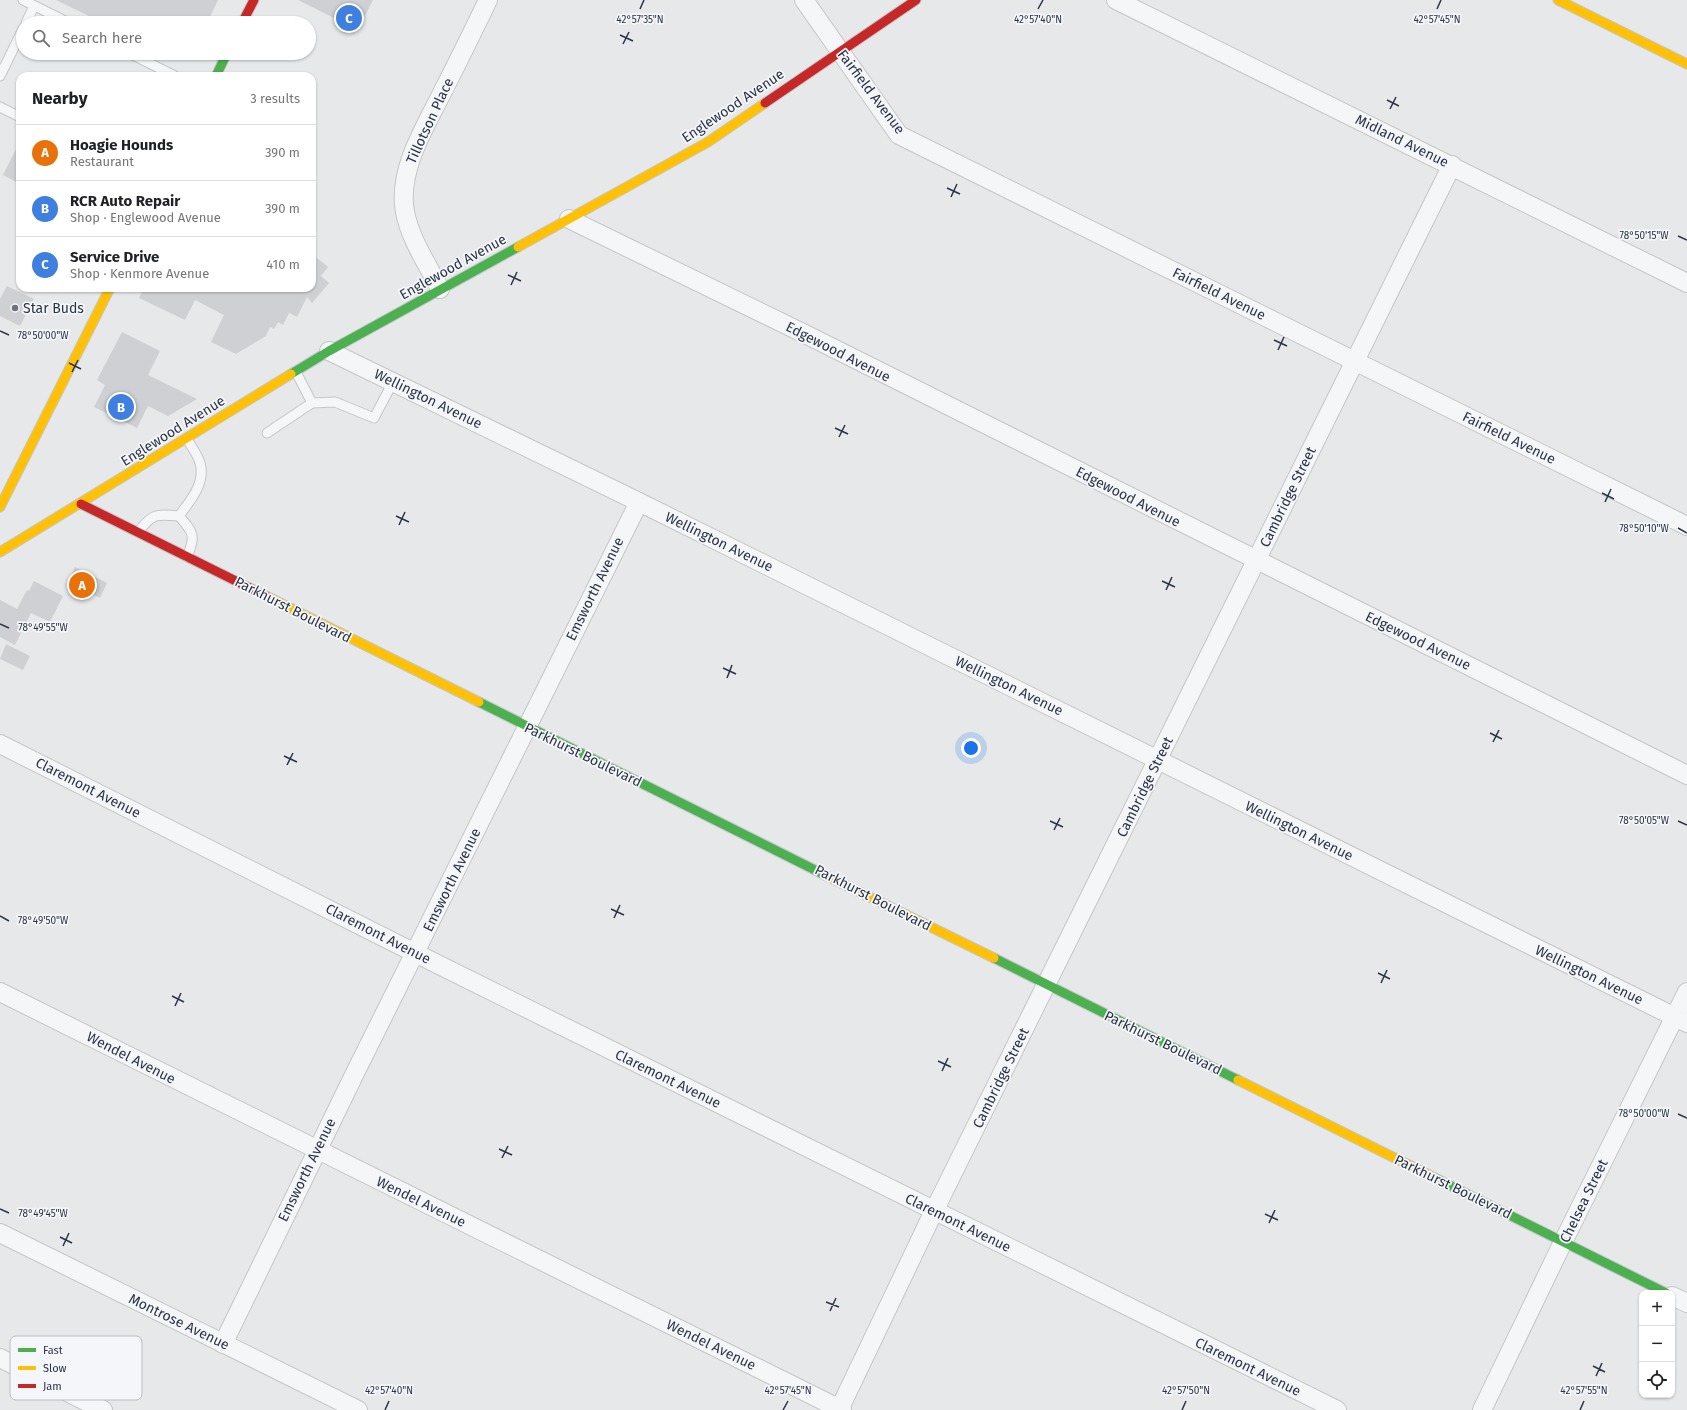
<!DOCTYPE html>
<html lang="en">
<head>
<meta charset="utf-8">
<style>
  body { margin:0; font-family:"Fira Sans",sans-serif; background:#f6f6f6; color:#202124 }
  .controls { position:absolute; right:12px; bottom:12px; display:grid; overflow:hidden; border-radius:8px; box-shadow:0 1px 3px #0004 }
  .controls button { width:36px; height:36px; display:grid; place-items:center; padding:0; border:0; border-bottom:1px solid #e0e0e0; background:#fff; color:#202124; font:20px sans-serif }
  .you { position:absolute; left:971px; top:748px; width:14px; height:14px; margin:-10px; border:3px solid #fff; border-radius:50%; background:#1a73e8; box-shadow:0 0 0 6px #1a73e833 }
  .badge { display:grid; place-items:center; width:26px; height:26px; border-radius:50%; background:#6c737f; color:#fff; font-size:13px; font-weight:700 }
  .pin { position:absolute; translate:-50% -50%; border:2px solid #fff; box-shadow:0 1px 4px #0006 }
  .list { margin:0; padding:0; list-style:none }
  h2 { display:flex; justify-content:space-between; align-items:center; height:52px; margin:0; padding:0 16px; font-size:17px }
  h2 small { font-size:13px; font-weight:400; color:#757577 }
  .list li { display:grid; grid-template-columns:26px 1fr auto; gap:12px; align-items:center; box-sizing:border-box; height:56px; padding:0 16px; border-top:1px solid #e0e0e0 }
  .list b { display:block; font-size:15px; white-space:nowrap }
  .list p { margin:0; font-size:13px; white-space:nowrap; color:#757577 }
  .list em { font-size:13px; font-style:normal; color:#757577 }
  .icon { flex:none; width:22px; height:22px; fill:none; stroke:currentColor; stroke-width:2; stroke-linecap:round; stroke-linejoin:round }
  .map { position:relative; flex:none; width:1687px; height:1410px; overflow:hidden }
  .search { position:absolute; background:#fff; box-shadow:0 1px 3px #0004; left:16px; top:16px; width:300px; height:44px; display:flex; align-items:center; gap:10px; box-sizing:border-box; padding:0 14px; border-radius:22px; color:#757577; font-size:15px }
  .panel { position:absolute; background:#fff; box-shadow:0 1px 3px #0004; left:16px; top:72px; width:300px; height:220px; border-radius:12px }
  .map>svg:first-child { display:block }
  .building { fill:#ced0d3 }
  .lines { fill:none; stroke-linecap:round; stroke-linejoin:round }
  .lane-casing { stroke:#c4c6c8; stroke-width:11 }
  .street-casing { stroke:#c4c6c8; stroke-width:20 }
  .fast-casing { stroke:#c4c6c8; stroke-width:11 }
  .slow-casing { stroke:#c4c6c8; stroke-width:11 }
  .jam-casing { stroke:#c4c6c8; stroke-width:11 }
  .lane { stroke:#f5f6f7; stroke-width:9 }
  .street { stroke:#f5f6f7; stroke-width:18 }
  .fast { stroke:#4caf50; stroke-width:9 }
  .slow { stroke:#ffc107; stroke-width:9 }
  .jam { stroke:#c62828; stroke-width:9 }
  .ticks { fill:none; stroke:#2b3445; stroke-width:1.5 }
  .poi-dot { fill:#6c737f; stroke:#f4f6f9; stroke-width:1.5 }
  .labels { text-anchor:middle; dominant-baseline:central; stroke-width:3.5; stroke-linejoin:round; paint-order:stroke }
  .street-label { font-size:14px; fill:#2b3445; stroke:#f4f6f9 }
  .poi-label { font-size:14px; fill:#2b3445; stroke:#f4f6f9; text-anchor:start }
  .key { fill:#f4f6f9; stroke:#b8bcc3; stroke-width:1 }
  .key-label { font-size:11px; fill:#2b3445 }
  .ticks-label { font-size:10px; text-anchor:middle; fill:#2b3445; stroke:#f4f6f9; stroke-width:3.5; stroke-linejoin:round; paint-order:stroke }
</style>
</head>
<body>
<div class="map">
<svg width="1687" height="1410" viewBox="0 0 1687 1410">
  <rect width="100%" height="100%" fill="#e6e8ea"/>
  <g class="building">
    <path d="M56,0h162l-11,23h-82l-11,-5 -2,5h-9z"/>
    <path d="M298,0h75l-15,30z"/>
    <path d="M20,141v43l-17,-9z"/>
    <path d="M312,254l16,13 -7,9 8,7 -17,20 -5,-6 -10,20 -8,-4 -6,12 -5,-3 -4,7 -4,-2 -4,9 -30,18 -25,-12 13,-27 -29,-15 -10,20 -46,-22 5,-10h168z"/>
    <path d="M7,286l27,13 -14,27 -20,-10v-17z"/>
    <path d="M122,332l38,19 -12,24 49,24 -29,17 -20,-10 -11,22 -43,-21 11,-22 -8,-5z"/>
    <path d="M75,567l32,16 -7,15 -32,-16z"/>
    <path d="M34,581l29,15 -13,26 -19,-9 -16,32 -15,-8v-37l17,9 10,-19 2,1z"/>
    <path d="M6,644l24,12 -7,14 -23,-11z"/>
  </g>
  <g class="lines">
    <g class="lane-casing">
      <g id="lane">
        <path d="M23,0l46,23"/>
        <path d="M26,23l8,-17"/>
        <path d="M129,53l46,23"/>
        <path d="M0,76l23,-47"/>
        <path d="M0,107l20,10"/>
        <path d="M296,372l16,31"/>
        <path d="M267,433l45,-30 23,-1 39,16 19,-36"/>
        <path d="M179,516c15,17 17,20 8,41"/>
        <path d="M138,532c15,-19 18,-18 41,-16 11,-15 27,-33 21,-53 -2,-8 -9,-17 -13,-24"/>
      </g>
    </g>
    <g class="street-casing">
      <g id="street">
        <path d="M804,0l95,135 788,391"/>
        <path d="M1116,0l571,283"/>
        <path d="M569,219l238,116 880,440"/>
        <path d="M440,289c-12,-24 -30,-50 -35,-77 -8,-43 22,-88 40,-125 15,-29 29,-58 43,-87"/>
        <path d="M329,351l310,151 1048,521"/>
        <path d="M0,744l415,209 922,457"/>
        <path d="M0,992l842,418"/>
        <path d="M0,1233l358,177"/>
        <path d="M1672,1296l15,7"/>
        <path d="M223,1344l133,-273 283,-569"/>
        <path d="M0,1358l103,52"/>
        <path d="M839,1410l95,-199 518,-1046"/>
        <path d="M1482,1410l81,-168 124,-250"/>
      </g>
    </g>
    <g class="fast-casing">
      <g id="fast">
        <path d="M216,76l11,-23"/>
        <path d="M291,374l38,-23 189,-104"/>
        <path d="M479,702l348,174"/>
        <path d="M994,958l244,122"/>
        <path d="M1435,1178l231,115"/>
      </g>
    </g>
    <g class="slow-casing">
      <g id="slow">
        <path d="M1558,0l129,64"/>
        <path d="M518,247l190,-105 57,-39"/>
        <path d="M0,507l110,-219"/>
        <path d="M0,552l291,-178"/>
        <path d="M266,596l213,106"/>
        <path d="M827,876l167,82"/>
        <path d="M1238,1080l197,98"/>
      </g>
    </g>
    <g class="jam-casing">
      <g id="jam">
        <path d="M242,23l12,-23"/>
        <path d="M765,103l151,-103"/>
        <path d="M81,504l185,92"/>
      </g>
    </g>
    <use href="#lane" class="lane"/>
    <use href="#street" class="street"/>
    <use href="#fast" class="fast"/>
    <use href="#slow" class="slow"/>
    <use href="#jam" class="jam"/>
  </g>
  <path class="ticks" d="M640,9l4,-9M1038,9l5,-9M1437,9l4,-9M620,35l13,6M623,44l6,-12M1387,100l12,6M1390,109l6,-12M947,188l13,6M951,197l6,-13M1678,236l9,4M508,275l13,6M511,285l6,-13M0,331l9,4M1274,340l13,6M1278,350l6,-13M69,363l12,6M72,372l6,-12M835,428l13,6M839,437l6,-12M1602,493l12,6M1605,502l6,-13M396,516l13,6M399,525l6,-13M1678,528l9,5M1162,581l13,6M1166,590l6,-13M0,624l9,4M723,668l13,6M727,678l5,-13M1490,733l12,6M1493,742l6,-12M284,756l13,6M287,765l6,-12M1050,821l13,6M1678,821l9,4M1054,830l6,-12M611,909l13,6M0,916l9,5M614,918l6,-13M1378,973l12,6M1381,983l6,-13M172,996l12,6M175,1006l6,-13M938,1061l13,6M942,1071l6,-13M1678,1114l9,4M499,1149l13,6M502,1158l6,-12M0,1209l9,4M1265,1214l13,6M1269,1223l6,-13M60,1237l12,6M63,1246l6,-13M826,1302l13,5M830,1311l6,-13M1593,1366l12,6M1596,1376l6,-13M385,1410l4,-9M783,1410l5,-9M1182,1410l4,-9M1580,1410l4,-9"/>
  <circle class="poi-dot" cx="15" cy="308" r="4"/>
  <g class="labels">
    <g class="street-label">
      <text transform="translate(871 92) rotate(53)">Fairfield Avenue</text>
      <text transform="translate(733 106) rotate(-34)">Englewood Avenue</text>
      <text transform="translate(430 121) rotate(-65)">Tillotson Place</text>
      <text transform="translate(1402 141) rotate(26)">Midland Avenue</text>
      <text transform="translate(453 267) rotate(-29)">Englewood Avenue</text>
      <text transform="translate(1219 294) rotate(26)">Fairfield Avenue</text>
      <text transform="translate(838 352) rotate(27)">Edgewood Avenue</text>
      <text transform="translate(428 399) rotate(26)">Wellington Avenue</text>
      <text transform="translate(173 431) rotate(-32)">Englewood Avenue</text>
      <text transform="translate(1509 438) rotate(26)">Fairfield Avenue</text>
      <text transform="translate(1128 497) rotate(27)">Edgewood Avenue</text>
      <text transform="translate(1288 497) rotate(-64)">Cambridge Street</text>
      <text transform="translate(719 542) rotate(26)">Wellington Avenue</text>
      <text transform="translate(595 589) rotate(-64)">Emsworth Avenue</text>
      <text transform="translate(293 610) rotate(27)">Parkhurst Boulevard</text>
      <text transform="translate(1418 641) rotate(26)">Edgewood Avenue</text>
      <text transform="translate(1009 686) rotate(26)">Wellington Avenue</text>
      <text transform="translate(583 755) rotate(26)">Parkhurst Boulevard</text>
      <text transform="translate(1145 787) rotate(-64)">Cambridge Street</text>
      <text transform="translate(88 788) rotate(27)">Claremont Avenue</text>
      <text transform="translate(1299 831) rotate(26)">Wellington Avenue</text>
      <text transform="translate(452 880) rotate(-64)">Emsworth Avenue</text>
      <text transform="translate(873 898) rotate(27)">Parkhurst Boulevard</text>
      <text transform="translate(378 934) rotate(27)">Claremont Avenue</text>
      <text transform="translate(1589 975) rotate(26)">Wellington Avenue</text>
      <text transform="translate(1163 1043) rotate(26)">Parkhurst Boulevard</text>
      <text transform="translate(131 1058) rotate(27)">Wendel Avenue</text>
      <text transform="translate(1001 1078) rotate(-64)">Cambridge Street</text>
      <text transform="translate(668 1079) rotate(26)">Claremont Avenue</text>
      <text transform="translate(307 1170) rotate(-64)">Emsworth Avenue</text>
      <text transform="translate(1453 1187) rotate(26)">Parkhurst Boulevard</text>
      <text transform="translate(1584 1201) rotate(-64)">Chelsea Street</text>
      <text transform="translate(421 1202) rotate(26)">Wendel Avenue</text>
      <text transform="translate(958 1223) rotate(26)">Claremont Avenue</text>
      <text transform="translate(179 1322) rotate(26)">Montrose Avenue</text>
      <text transform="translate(711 1345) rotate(26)">Wendel Avenue</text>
      <text transform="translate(1248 1367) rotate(26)">Claremont Avenue</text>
    </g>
    <g class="poi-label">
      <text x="23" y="308">Star Buds</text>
    </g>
  </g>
  <rect x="10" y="1336" width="132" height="64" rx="6" class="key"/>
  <rect x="18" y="1348" width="18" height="4" fill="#4caf50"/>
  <rect x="18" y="1366" width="18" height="4" fill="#ffc107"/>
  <rect x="18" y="1384" width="18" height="4" fill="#c62828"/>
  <g class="key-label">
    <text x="43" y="1354">Fast</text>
    <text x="43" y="1372">Slow</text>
    <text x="43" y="1390">Jam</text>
  </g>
  <g class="ticks-label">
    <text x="640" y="23">42°57'35"N</text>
    <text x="1038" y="23">42°57'40"N</text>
    <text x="1437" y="23">42°57'45"N</text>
    <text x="1644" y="239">78°50'15"W</text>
    <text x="43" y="339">78°50'00"W</text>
    <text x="1644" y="532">78°50'10"W</text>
    <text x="43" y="631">78°49'55"W</text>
    <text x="1644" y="824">78°50'05"W</text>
    <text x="43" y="924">78°49'50"W</text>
    <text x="1644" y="1117">78°50'00"W</text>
    <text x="43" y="1217">78°49'45"W</text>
    <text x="389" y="1394">42°57'40"N</text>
    <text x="788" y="1394">42°57'45"N</text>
    <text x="1186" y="1394">42°57'50"N</text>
    <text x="1584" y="1394">42°57'55"N</text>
  </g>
</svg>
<div class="controls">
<button>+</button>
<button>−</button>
<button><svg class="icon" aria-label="locate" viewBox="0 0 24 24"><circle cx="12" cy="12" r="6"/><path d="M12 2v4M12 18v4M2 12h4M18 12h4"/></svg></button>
</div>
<div class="you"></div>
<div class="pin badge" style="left:82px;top:585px;background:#e8710a">A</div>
<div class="pin badge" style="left:121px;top:407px;background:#3f7fe0">B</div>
<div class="pin badge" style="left:349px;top:18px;background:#3f7fe0">C</div>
<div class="search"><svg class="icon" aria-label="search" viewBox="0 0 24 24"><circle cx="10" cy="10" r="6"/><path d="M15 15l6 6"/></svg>Search here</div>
<section class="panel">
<h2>Nearby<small>3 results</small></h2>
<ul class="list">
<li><span class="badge" style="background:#e8710a">A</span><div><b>Hoagie Hounds</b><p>Restaurant</p></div><em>390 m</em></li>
<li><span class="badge" style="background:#3f7fe0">B</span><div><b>RCR Auto Repair</b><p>Shop · Englewood Avenue</p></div><em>390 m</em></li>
<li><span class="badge" style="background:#3f7fe0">C</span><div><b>Service Drive</b><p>Shop · Kenmore Avenue</p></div><em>410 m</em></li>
</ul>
</section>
</div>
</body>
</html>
